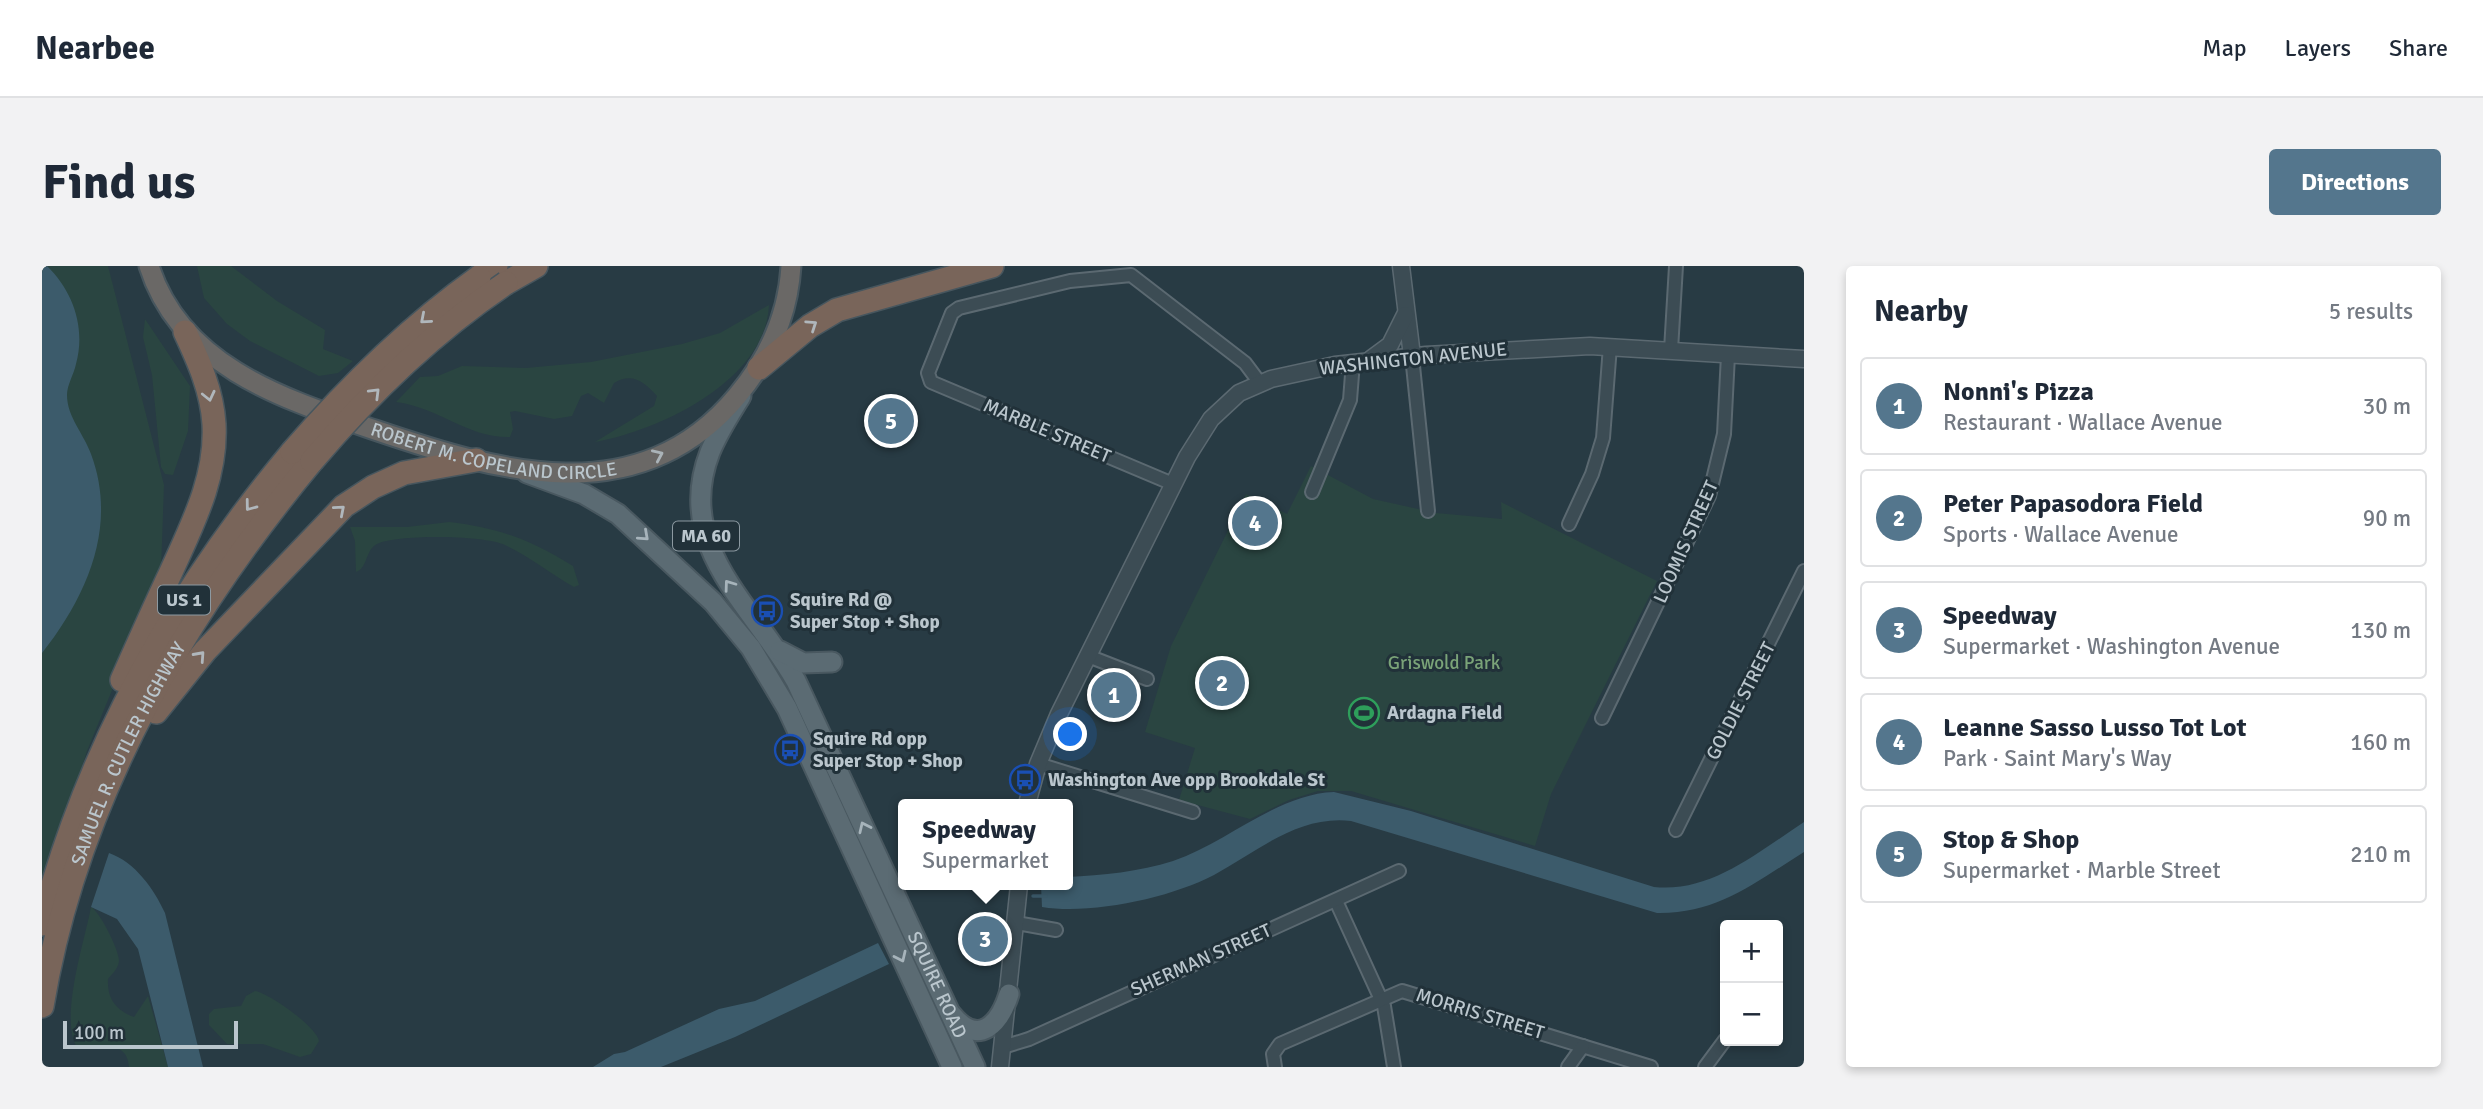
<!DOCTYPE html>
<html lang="en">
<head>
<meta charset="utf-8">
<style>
  body { margin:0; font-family:Signika,sans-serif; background:#f2f2f3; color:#1f2937 }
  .controls { position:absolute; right:21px; bottom:21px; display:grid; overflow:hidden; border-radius:7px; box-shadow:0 4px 10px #0003 }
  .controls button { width:63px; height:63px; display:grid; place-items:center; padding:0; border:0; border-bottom:2px solid #e0e1e3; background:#fff; color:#1f2937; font:35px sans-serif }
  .scale { position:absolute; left:21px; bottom:18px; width:175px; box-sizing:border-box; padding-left:7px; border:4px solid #bac6cd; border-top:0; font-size:19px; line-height:24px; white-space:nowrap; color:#bac6cd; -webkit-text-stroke:5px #213139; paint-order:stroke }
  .you { position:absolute; left:1029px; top:469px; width:24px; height:24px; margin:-18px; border:5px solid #fff; border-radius:50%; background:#1a73e8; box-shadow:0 0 0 10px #1a73e833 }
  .badge { display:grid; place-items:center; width:46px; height:46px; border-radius:50%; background:#54768d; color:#fff; font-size:23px; font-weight:700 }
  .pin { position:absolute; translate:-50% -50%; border:4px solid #fff; box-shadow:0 2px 7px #0006 }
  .popup { position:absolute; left:856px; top:533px; width:175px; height:91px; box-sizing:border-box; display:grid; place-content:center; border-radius:7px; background:#fff; filter:drop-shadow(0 2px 5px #0005); font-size:23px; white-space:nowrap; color:#747a83 }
  .popup b { font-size:26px; color:#1f2937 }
  .popup::after { content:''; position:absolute; left:50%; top:100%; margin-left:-14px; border:14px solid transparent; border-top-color:#fff }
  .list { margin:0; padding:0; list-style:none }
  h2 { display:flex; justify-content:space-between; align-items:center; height:91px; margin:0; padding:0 28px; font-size:30px }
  h2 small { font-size:23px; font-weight:400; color:#747a83 }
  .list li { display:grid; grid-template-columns:46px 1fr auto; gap:21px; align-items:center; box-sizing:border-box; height:98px; margin:0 14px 14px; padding:0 14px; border:2px solid #e0e1e3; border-radius:7px }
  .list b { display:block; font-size:26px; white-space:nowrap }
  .list p { margin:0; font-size:23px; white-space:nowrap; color:#747a83 }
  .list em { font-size:23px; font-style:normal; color:#747a83 }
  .map { position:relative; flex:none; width:1762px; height:801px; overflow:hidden; border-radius:7px }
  header { display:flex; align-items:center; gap:42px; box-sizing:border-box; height:98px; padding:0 35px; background:#fff; border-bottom:2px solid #e0e1e3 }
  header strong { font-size:33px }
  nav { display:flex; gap:38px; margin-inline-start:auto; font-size:24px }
  .intro { display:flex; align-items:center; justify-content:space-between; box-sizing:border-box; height:168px; padding:0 42px }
  h1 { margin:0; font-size:49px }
  .button { padding:18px 32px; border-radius:7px; background:#54768d; color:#fff; font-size:24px; font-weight:700 }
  main { display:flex; gap:42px; padding:0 42px }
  aside { flex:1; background:#fff; border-radius:7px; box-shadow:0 4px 10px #0003 }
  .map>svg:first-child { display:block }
  .green { fill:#2a4541 }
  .water { fill:#3c5b6b }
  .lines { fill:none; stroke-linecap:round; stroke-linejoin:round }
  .stream { stroke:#3c5b6b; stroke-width:3.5 }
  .minor-casing { stroke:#5b6971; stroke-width:16 }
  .tertiary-casing { stroke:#5b6971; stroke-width:19 }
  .primary-casing { stroke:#495860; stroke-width:23 }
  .trunk-casing { stroke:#47565e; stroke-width:23 }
  .motorway-casing { stroke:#47565e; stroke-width:26 }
  .minor { stroke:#3c4c54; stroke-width:12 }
  .tertiary { stroke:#3c4c54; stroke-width:16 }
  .primary { stroke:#5b6b73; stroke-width:19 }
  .trunk { stroke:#6a6866; stroke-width:19 }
  .motorway { stroke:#79655a; stroke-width:23 }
  .motorway-bridge-casing { stroke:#47565e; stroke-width:26; stroke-linecap:butt }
  .motorway-bridge { stroke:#79655a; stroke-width:23 }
  .oneway { stroke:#b0b7bc }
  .oneway2 { stroke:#aab3b8 }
  .oneway3 { stroke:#a7b4bb }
  .labels { text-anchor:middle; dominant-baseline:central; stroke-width:6; stroke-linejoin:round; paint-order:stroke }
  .shield { fill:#213139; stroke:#8c99a1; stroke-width:2 }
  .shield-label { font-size:18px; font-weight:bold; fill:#bac6cd }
  .street-label { font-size:19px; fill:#bac6cd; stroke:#213139 }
  .poi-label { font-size:19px; font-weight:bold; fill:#bac6cd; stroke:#213139; text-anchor:start }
  .park-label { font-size:19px; fill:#7aa378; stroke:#213139 }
</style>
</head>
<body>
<header>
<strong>Nearbee</strong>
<nav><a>Map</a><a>Layers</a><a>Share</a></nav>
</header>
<div class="intro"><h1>Find us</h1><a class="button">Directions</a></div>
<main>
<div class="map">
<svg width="1762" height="801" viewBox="0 0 1762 801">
  <rect width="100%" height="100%" fill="#283b44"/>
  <g class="green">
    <path d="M0,0h66l56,219 -3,86 -74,180 -45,139z"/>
    <path d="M155,0h34l46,35 48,29 -2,19 30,12 -15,12 -19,3 -69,-35 -23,-17 -23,-26z"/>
    <path d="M727,39c-3,76 -111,126 -174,137l59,-36 3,-10c-13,-14 -24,-24 -43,-13l-10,20 -16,-10 -7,3 -9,20 -18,3 -39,-8 -5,1 3,17 -3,8c-43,1 -69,-29 -114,-35l24,-25 18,-1 24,-10 64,2 65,-6 91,-18 38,-11z"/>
    <path d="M103,53l45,67 -2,45 -15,44 -8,-1 -4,-7 -9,-92 -9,-38z"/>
    <path d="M1269,200l62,33 63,14 66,6 -1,-17 156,79 -106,213 -16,52 -184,-55h-33l-29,9 -39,19 -71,-19 16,-52 -50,-16 26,-86 75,-152 41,20z"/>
    <path d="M407,256c50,6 80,17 124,44l6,19 -5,2c-23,-13 -45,-31 -69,-42 -21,-10 -108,-11 -128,-1 -12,6 -9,24 -21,28l-1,-31 -5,-14h57z"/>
    <path d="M49,641c9,5 27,41 28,53 0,8 -7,14 -11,19 -1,20 8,31 26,38l14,-21 20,71h-39c-2,-29 -31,-19 -51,-18 -20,-28 7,-109 13,-142z"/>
    <path d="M213,725c14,2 62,36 64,50l-8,13 -11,3 -37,-13h-36l-18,-19v-11l5,-5 27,-3 5,-10z"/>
  </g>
  <g class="water">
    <path d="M0,0h5c26,25 39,62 29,98 -2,10 -9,21 -9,31 0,22 17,39 24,59 27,72 -4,142 -49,199z"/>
    <path d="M1292,526l77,19 243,76c57,6 104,-35 150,-65v30c-50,31 -86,62 -147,61l-306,-92c-53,-6 -93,30 -137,54 -44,23 -123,40 -172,32l-1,-22h26v-8c36,-2 72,-5 106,-16 54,-18 104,-67 161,-69z"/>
    <path d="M67,587c26,9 45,36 56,60l38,154h-35l-30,-118 -21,-30 -26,-12z"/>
    <path d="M836,677l11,21 -154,73 -74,30h-68l21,-13 11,-2 94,-43 36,-8z"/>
  </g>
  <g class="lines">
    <path class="stream" d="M991,630h13"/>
    <g class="minor-casing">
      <g id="minor">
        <path d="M1629,84l5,-84"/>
        <path d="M1370,90l16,155"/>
        <path d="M1131,218l-242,-102 -3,-9 24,-60 7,-5 111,-27 61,-6 114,88 15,20"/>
        <path d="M1270,226l38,-92 3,-38"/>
        <path d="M1527,258l23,-50 11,-36 7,-92"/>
        <path d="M1046,390l59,23"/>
        <path d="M1560,452l107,-222 15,-62 4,-79"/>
        <path d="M996,498l155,48"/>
        <path d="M1634,564l128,-259"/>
        <path d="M1294,635l48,105 10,61"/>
        <path d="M974,657l40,7"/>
        <path d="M961,781l26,-8 370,-168"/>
        <path d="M1233,801l-2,-13 7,-10 122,-53 249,76"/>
        <path d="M1526,801l15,-21"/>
        <path d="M1663,801l20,-27"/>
      </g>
    </g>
    <g class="tertiary-casing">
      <g id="tertiary">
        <path d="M1359,0l11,90"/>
        <path d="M1329,93l19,-14 15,-30"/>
        <path d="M985,538l11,-40 21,-50 128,-257 24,-38 28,-26 32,-14 64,-14 91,-10 164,-9 214,13"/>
        <path d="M958,801l19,-182"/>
      </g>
    </g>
    <g class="primary-casing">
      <g id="primary">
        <path id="s1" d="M699,130c-11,18 -23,36 -31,56 -37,95 44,154 86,229l179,386"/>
        <path d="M485,207l57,21 34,20 95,88 38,46 36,60 165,359"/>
        <path d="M738,385l23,12 29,-1"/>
        <path d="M910,749c27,33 48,8 57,-21"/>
      </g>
    </g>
    <g class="trunk-casing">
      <g id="trunk">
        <path id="s2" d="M107,0c32,101 135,133 226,164 124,42 264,84 362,-34 32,-38 51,-81 54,-130"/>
      </g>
    </g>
    <g class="motorway-casing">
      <g id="motorway">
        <path d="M437,11l17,-11"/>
        <path d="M464,17l30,-17"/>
        <path d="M717,102l51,-42 27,-16 155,-44"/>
        <path d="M80,414c16,-36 32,-72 49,-108 21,-47 46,-94 43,-148 -2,-33 -15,-62 -29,-92"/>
        <path d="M114,446l49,-61 139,-145 29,-19 31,-14 72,-13"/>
        <path d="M0,658c45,-175 135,-334 250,-472"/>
        <path id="s3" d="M0,740c34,-205 139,-387 270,-545"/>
      </g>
    </g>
    <use href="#minor" class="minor"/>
    <use href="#tertiary" class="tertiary"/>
    <use href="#primary" class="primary"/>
    <use href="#trunk" class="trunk"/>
    <use href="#motorway" class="motorway"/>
    <g class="motorway-bridge-casing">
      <g id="motorway-bridge">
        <path d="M250,186c56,-65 117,-125 187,-175"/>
        <path d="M270,195c57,-67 121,-129 194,-178"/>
      </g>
    </g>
    <use href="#motorway-bridge" class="motorway-bridge"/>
  </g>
  <defs><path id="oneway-chevron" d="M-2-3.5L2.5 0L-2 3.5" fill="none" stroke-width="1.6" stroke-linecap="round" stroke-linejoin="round" transform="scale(1.75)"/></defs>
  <g class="oneway">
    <use href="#oneway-chevron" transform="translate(383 53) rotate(139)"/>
    <use href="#oneway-chevron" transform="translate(770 59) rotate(-34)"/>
    <use href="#oneway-chevron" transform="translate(333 127) rotate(-45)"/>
    <use href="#oneway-chevron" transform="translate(167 130) rotate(77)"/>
    <use href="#oneway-chevron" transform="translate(208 240) rotate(127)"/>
    <use href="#oneway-chevron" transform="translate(298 244) rotate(-41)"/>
    <use href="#oneway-chevron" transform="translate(158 390) rotate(-48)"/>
  </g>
  <use class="oneway2" href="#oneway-chevron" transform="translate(616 189) rotate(-24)"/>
  <g class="oneway3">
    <use href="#oneway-chevron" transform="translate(602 270) rotate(42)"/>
    <use href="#oneway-chevron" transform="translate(687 319) rotate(-126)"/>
    <use href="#oneway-chevron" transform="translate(822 561) rotate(-115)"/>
    <use href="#oneway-chevron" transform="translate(859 691) rotate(65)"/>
  </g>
  <defs>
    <g id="bus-ring" transform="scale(1.575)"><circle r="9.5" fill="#213139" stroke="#1a4fb4" stroke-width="1.5"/><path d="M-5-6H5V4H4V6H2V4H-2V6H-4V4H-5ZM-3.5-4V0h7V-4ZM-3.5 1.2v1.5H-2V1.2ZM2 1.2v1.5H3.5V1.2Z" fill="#1a4fb4"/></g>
    <g id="stadium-ring" transform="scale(1.575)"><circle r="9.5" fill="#213139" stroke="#2e9e5b" stroke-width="1.5"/><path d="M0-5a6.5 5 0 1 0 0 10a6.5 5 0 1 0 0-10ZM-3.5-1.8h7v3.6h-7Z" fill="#2e9e5b"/></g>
  </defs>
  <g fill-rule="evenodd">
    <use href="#bus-ring" x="725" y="345"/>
    <use href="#stadium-ring" x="1322" y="447"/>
    <use href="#bus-ring" x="748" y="484"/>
    <use href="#bus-ring" x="983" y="514"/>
  </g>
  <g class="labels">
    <g class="shield">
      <rect x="631" y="255.5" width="66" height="29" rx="5"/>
      <rect x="116" y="319.5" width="52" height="29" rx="5"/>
    </g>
    <g class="shield-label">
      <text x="664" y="270">MA 60</text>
      <text x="142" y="334">US 1</text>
    </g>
    <g class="street-label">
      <text transform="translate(1371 93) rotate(-6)">WASHINGTON AVENUE</text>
      <text transform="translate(1005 165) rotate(23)">MARBLE STREET</text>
      <text stroke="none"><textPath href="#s2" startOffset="413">ROBERT M. COPELAND CIRCLE</textPath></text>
      <text transform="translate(1644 276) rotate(-66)">LOOMIS STREET</text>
      <text transform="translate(1699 435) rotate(-63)">GOLDIE STREET</text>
      <text stroke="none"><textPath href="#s3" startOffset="268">SAMUEL R. CUTLER HIGHWAY</textPath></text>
      <text transform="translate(1159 694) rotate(-24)">SHERMAN STREET</text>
      <text stroke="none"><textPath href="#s1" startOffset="656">SQUIRE ROAD</textPath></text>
      <text transform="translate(1438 748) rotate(17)">MORRIS STREET</text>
    </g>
    <g class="poi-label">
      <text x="748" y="334">Squire Rd @<tspan x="748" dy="22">Super Stop + Shop</tspan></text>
      <text x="1345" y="447">Ardagna Field</text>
      <text x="771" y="473">Squire Rd opp<tspan x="771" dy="22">Super Stop + Shop</tspan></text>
      <text x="1006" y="514">Washington Ave opp Brookdale St</text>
    </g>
    <g class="park-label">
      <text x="1402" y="397">Griswold Park</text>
    </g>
  </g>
</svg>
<div class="controls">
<button>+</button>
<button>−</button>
</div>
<div class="scale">100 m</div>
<div class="you"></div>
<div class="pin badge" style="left:1072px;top:429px">1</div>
<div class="pin badge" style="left:1180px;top:417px">2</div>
<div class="pin badge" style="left:943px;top:673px">3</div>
<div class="popup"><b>Speedway</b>Supermarket</div>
<div class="pin badge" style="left:1213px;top:257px">4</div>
<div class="pin badge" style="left:849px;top:155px">5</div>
</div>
<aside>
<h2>Nearby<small>5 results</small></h2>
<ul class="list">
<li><span class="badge">1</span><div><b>Nonni's Pizza</b><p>Restaurant · Wallace Avenue</p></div><em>30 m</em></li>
<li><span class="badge">2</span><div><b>Peter Papasodora Field</b><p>Sports · Wallace Avenue</p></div><em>90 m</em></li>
<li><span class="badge">3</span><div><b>Speedway</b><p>Supermarket · Washington Avenue</p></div><em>130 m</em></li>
<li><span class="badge">4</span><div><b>Leanne Sasso Lusso Tot Lot</b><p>Park · Saint Mary's Way</p></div><em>160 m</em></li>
<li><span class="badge">5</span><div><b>Stop &amp; Shop</b><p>Supermarket · Marble Street</p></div><em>210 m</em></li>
</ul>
</aside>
</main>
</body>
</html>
